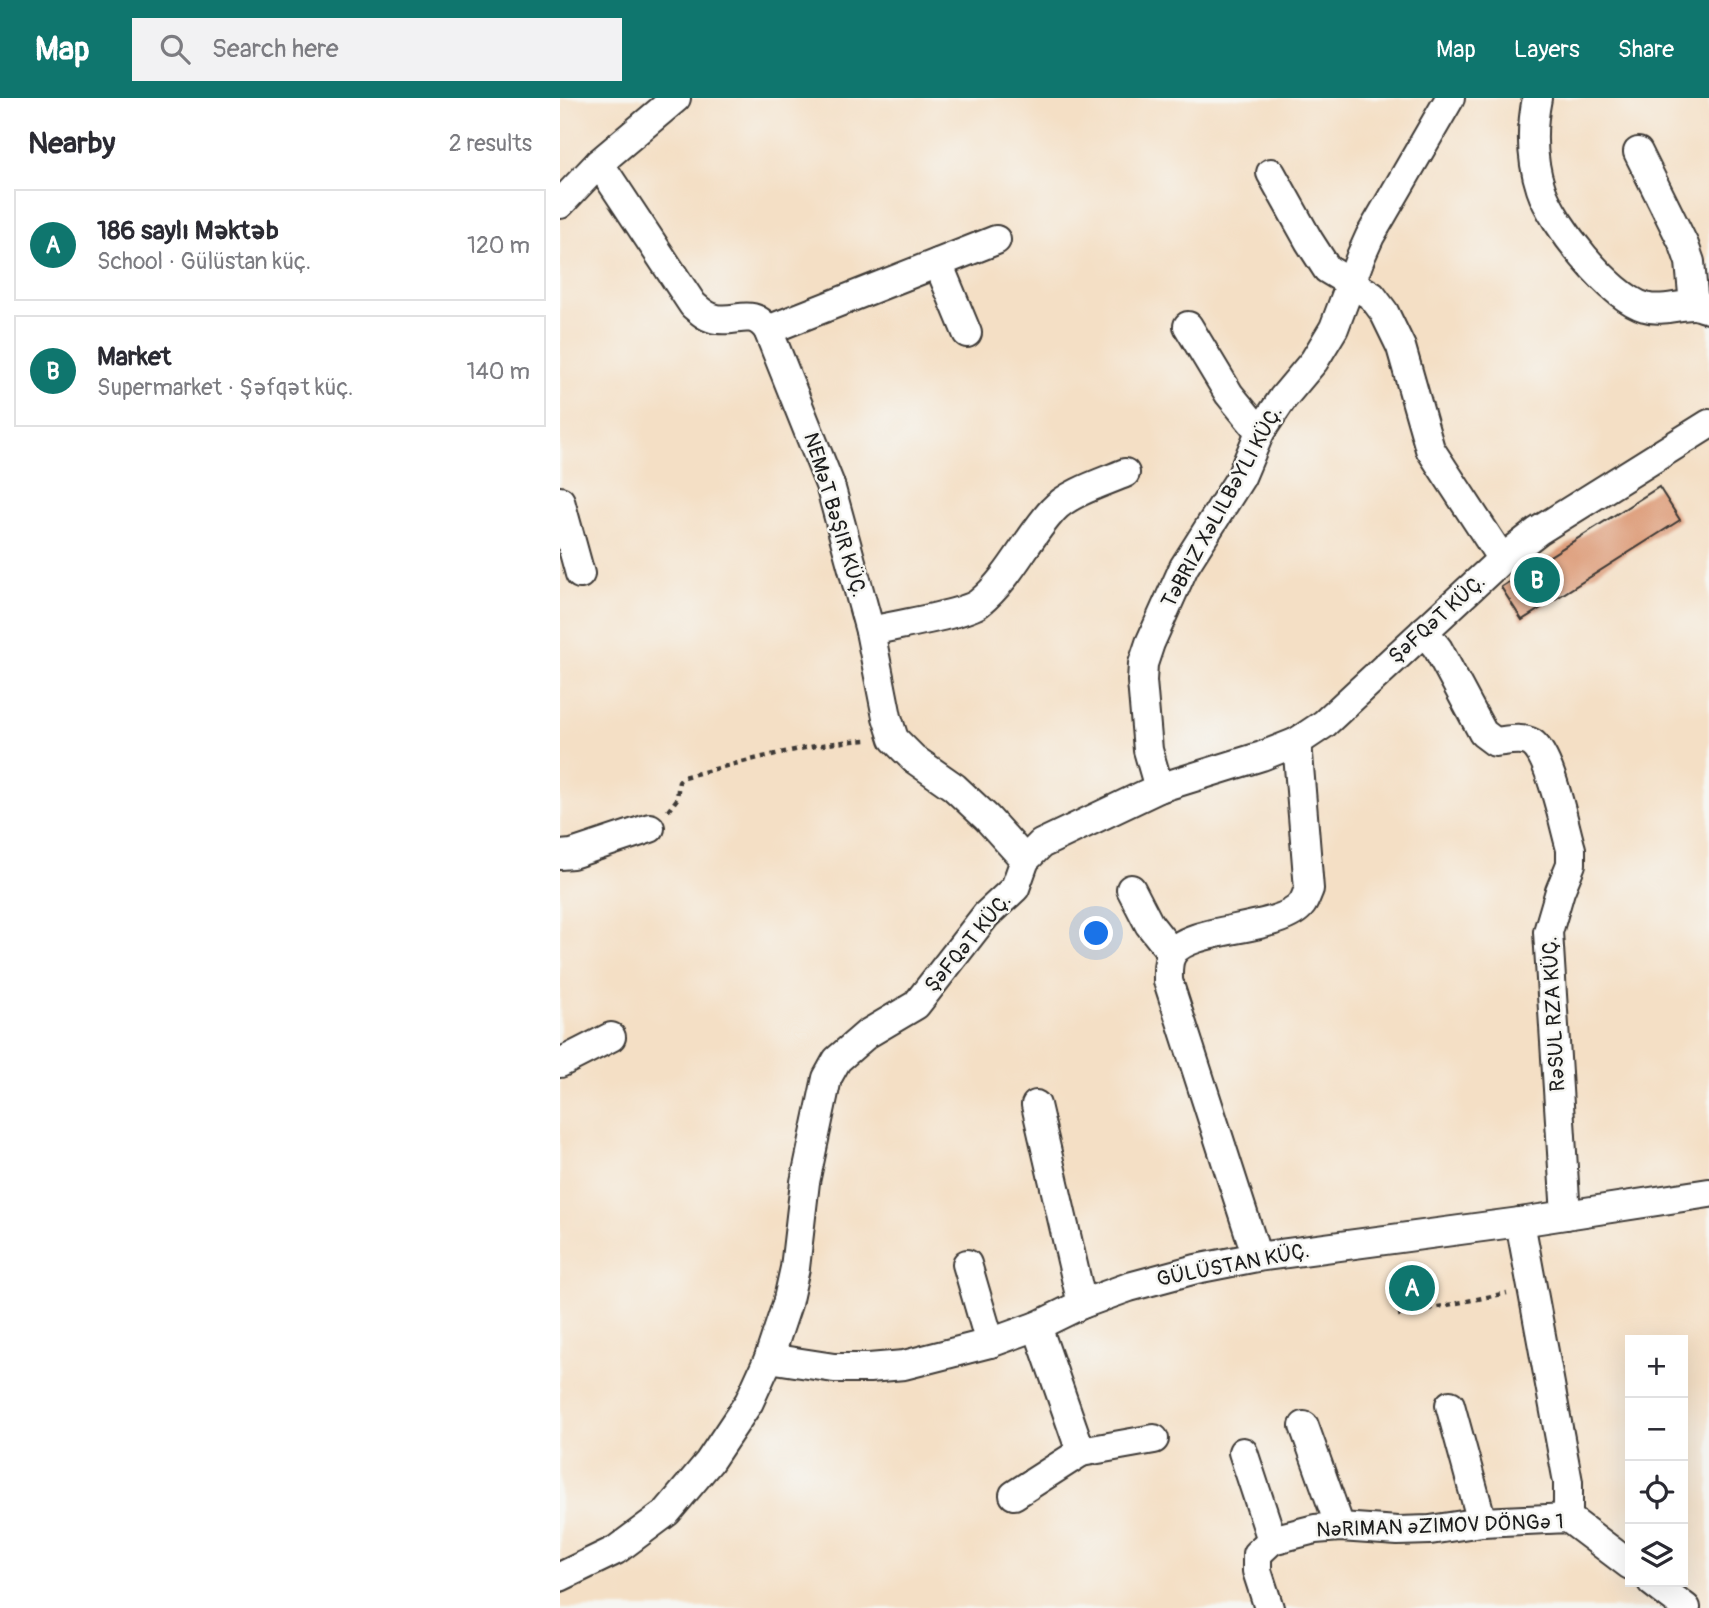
<!DOCTYPE html>
<html lang="en">
<head>
<meta charset="utf-8">
<style>
  body { margin:0; font-family:Pangolin,sans-serif; background:#f2f2f3; color:#2b2b33 }
  .controls { position:absolute; right:21px; bottom:21px; display:grid; overflow:hidden; border-radius:0px; box-shadow:0 7px 28px #0002 }
  .controls button { width:63px; height:63px; display:grid; place-items:center; padding:0; border:0; border-bottom:2px solid #e1e1e2; background:#fff; color:#2b2b33; font:35px sans-serif }
  .you { position:absolute; left:537px; top:836px; width:24px; height:24px; margin:-18px; border:5px solid #fff; border-radius:50%; background:#1a73e8; box-shadow:0 0 0 10px #1a73e833 }
  .badge { display:grid; place-items:center; width:46px; height:46px; border-radius:50%; background:#0f766e; color:#fff; font-size:23px; font-weight:700 }
  .pin { position:absolute; translate:-50% -50%; border:4px solid #fff; box-shadow:0 2px 7px #0006 }
  .list { margin:0; padding:0; list-style:none }
  h2 { display:flex; justify-content:space-between; align-items:center; height:91px; margin:0; padding:0 28px; font-size:30px }
  h2 small { font-size:23px; font-weight:400; color:#7c7c81 }
  .list li { display:grid; grid-template-columns:46px 1fr auto; gap:21px; align-items:center; box-sizing:border-box; height:112px; margin:0 14px 14px; padding:0 14px; border:2px solid #e1e1e2; border-radius:0px }
  .list b { display:block; font-size:26px; white-space:nowrap }
  .list p { margin:0; font-size:23px; white-space:nowrap; color:#7c7c81 }
  .list em { font-size:23px; font-style:normal; color:#7c7c81 }
  .icon { flex:none; width:38px; height:38px; fill:none; stroke:currentColor; stroke-width:2; stroke-linecap:round; stroke-linejoin:round }
  .map { position:relative; flex:none; width:1149px; height:1510px; overflow:hidden }
  header { display:flex; align-items:center; gap:42px; box-sizing:border-box; height:98px; padding:0 35px; background:#0f766e; color:#fff }
  header strong { font-size:33px }
  nav { display:flex; gap:38px; margin-inline-start:auto; font-size:24px }
  .search { width:490px; height:63px; background:#f2f2f3; display:flex; align-items:center; gap:18px; box-sizing:border-box; padding:0 24px; border-radius:0px; color:#7c7c81; font-size:26px }
  main { display:flex }
  aside { flex:1; background:#fff }
  .map>svg:first-child { display:block }
  .building { fill:#dc9873 }
  .lines { fill:none; stroke-linecap:round; stroke-linejoin:round }
  .minor-casing { stroke:#3c3935; stroke-width:32 }
  .path { stroke:#3c3935; stroke-width:4.5; stroke-dasharray:5 5; stroke-linecap:butt }
  .minor { stroke:#fff; stroke-width:28 }
  .labels { text-anchor:middle; dominant-baseline:central; stroke-width:5; stroke-linejoin:round; paint-order:stroke }
  .street-label { font-size:21px; fill:#1c1c1c; stroke:#f6f6f2 }
</style>
</head>
<body>
<header>
<strong>Map</strong>
<div class="search"><svg class="icon" aria-label="search" viewBox="0 0 24 24"><circle cx="10" cy="10" r="6"/><path d="M15 15l6 6"/></svg>Search here</div>
<nav><a>Map</a><a>Layers</a><a>Share</a></nav>
</header>
<main>
<aside>
<h2>Nearby<small>2 results</small></h2>
<ul class="list">
<li><span class="badge">A</span><div><b>186 saylı Məktəb</b><p>School · Gülüstan küç.</p></div><em>120 m</em></li>
<li><span class="badge">B</span><div><b>Market</b><p>Supermarket · Şəfqət küç.</p></div><em>140 m</em></li>
</ul>
</aside>
<div class="map">
<svg width="1149" height="1510" viewBox="0 0 1149 1510">
  <rect width="100%" height="100%" fill="#f6f6f2"/>
  <filter id="ink" filterUnits="userSpaceOnUse"><feTurbulence type="fractalNoise" baseFrequency=".0143" numOctaves="2"/><feDisplacementMap in="SourceGraphic" scale="14" xChannelSelector="R" yChannelSelector="G"/><feConvolveMatrix kernelMatrix="1 2 1 2 8 2 1 2 1" color-interpolation-filters="sRGB"/></filter>
  <filter id="wash" filterUnits="userSpaceOnUse"><feTurbulence type="fractalNoise" baseFrequency=".00686" numOctaves="4" result="noise"/><feDisplacementMap in="SourceGraphic" scale="28" xChannelSelector="R" yChannelSelector="G"/><feGaussianBlur stdDeviation="1.57" result="paint"/><feColorMatrix in="noise" values="0 0 0 0 0 0 0 0 0 0 0 0 0 0 0 0 0 1.4 0 .05"/><feComposite in="paint" operator="in"/></filter>
  <g filter="url(#wash)">
    <rect width="100%" height="100%" fill="#f4dfc5"/>
    <g id="blocks">
      <path class="building" d="M1099,389l21,33 -158,100 -21,-33z"/>
    </g>
  </g>
  <g filter="url(#ink)">
    <use href="#blocks" fill-opacity="0" stroke="#3c3935" stroke-width="2"/>
    <g class="lines">
      <g class="minor-casing">
        <g id="minor">
          <path d="M977,0c-6,30 -6,61 4,91 11,34 69,108 104,118 16,5 32,-2 48,-2 5,0 11,3 16,4"/>
          <path d="M1078,54l46,93 6,17 4,43"/>
          <path d="M39,65l94,142c7,6 14,13 24,14 22,3 35,-11 51,11l62,155 40,146 17,86 7,22 20,20 40,28 33,31 38,42"/>
          <path d="M711,75l38,68 18,28 45,27 12,16 17,35 29,102 72,110"/>
          <path d="M0,106l39,-41 77,-65"/>
          <path d="M378,165l29,70"/>
          <path d="M628,228l41,68 31,38"/>
          <path d="M208,232l228,-90"/>
          <path d="M0,403l20,73"/>
          <path d="M310,533c22,-5 95,-17 109,-28 31,-25 48,-65 74,-93 15,-17 51,-28 72,-37"/>
          <path d="M864,533l14,18 45,84 12,9c11,-1 27,-5 37,1 19,13 32,83 39,106v15l-11,27 -12,41 18,283"/>
          <path d="M599,690l-11,-38 -6,-69 1,-17 7,-21 34,-76 57,-90 19,-45 23,-34 31,-37 20,-33 27,-72 9,-20 80,-138"/>
          <path d="M0,757l12,-1 78,-26"/>
          <path d="M571,791l18,35 23,29"/>
          <path d="M0,965l51,-26"/>
          <path d="M476,1007l46,199"/>
          <path d="M960,1124l48,260v36"/>
          <path d="M697,1159l-89,-276c0,-9 -1,-19 4,-27 16,-28 109,-22 130,-50 3,-4 5,-11 7,-15l-12,-147"/>
          <path d="M407,1166l23,79"/>
          <path d="M477,1228l44,126 73,-13"/>
          <path d="M209,1260l65,10h35l35,-3 86,-22 47,-17 45,-22 47,-17 67,-18 61,-12 263,-35 189,-29"/>
          <path d="M890,1307l32,117"/>
          <path d="M744,1328l36,101"/>
          <path d="M683,1354l29,88"/>
          <path d="M454,1397l67,-43"/>
          <path d="M0,1479l56,-27 51,-38 42,-50 40,-60 20,-44 18,-54 8,-36 10,-86 22,-104 10,-18 30,-26 49,-29 70,-90 29,-27 10,-28 16,-16 118,-56 103,-32 35,-14 27,-18 178,-165 36,-28 171,-107"/>
          <path d="M1092,1484l34,26"/>
          <path d="M709,1510l-12,-37v-17l15,-14 43,-11 25,-2 58,4 32,-1 52,-8 86,-4 62,47"/>
        </g>
      </g>
      <g class="path">
        <path d="M108,713l9,-12 2,-18 4,-4c61,-15 121,-33 183,-37"/>
        <path d="M838,1217l109,-22"/>
      </g>
      <use href="#minor" class="minor"/>
    </g>
  </g>
  <g class="labels">
    <g class="street-label">
      <text transform="translate(662 409) rotate(-61)">TƏBRIZ XƏLILBƏYLI KÜÇ.</text>
      <text transform="translate(275 417) rotate(73)">NEMƏT BƏŞIR KÜÇ.</text>
      <text transform="translate(877 521) rotate(-42)">ŞƏFQƏT KÜÇ.</text>
      <text transform="translate(408 845) rotate(-50)">ŞƏFQƏT KÜÇ.</text>
      <text transform="translate(994 916) rotate(-93)">RƏSUL RZA KÜÇ.</text>
      <text transform="translate(673 1167) rotate(-11)">GÜLÜSTAN KÜÇ.</text>
      <text transform="translate(880 1428) rotate(-2)">NƏRIMAN ƏZIMOV DÖNGƏ 1</text>
    </g>
  </g>
</svg>
<div class="controls">
<button>+</button>
<button>−</button>
<button><svg class="icon" aria-label="locate" viewBox="0 0 24 24"><circle cx="12" cy="12" r="6"/><path d="M12 2v4M12 18v4M2 12h4M18 12h4"/></svg></button>
<button><svg class="icon" aria-label="layers" viewBox="0 0 24 24"><path d="M12 4l9 5-9 5-9-5zM3 14l9 5 9-5"/></svg></button>
</div>
<div class="you"></div>
<div class="pin badge" style="left:852px;top:1190px">A</div>
<div class="pin badge" style="left:977px;top:482px">B</div>
</div>
</main>
</body>
</html>
